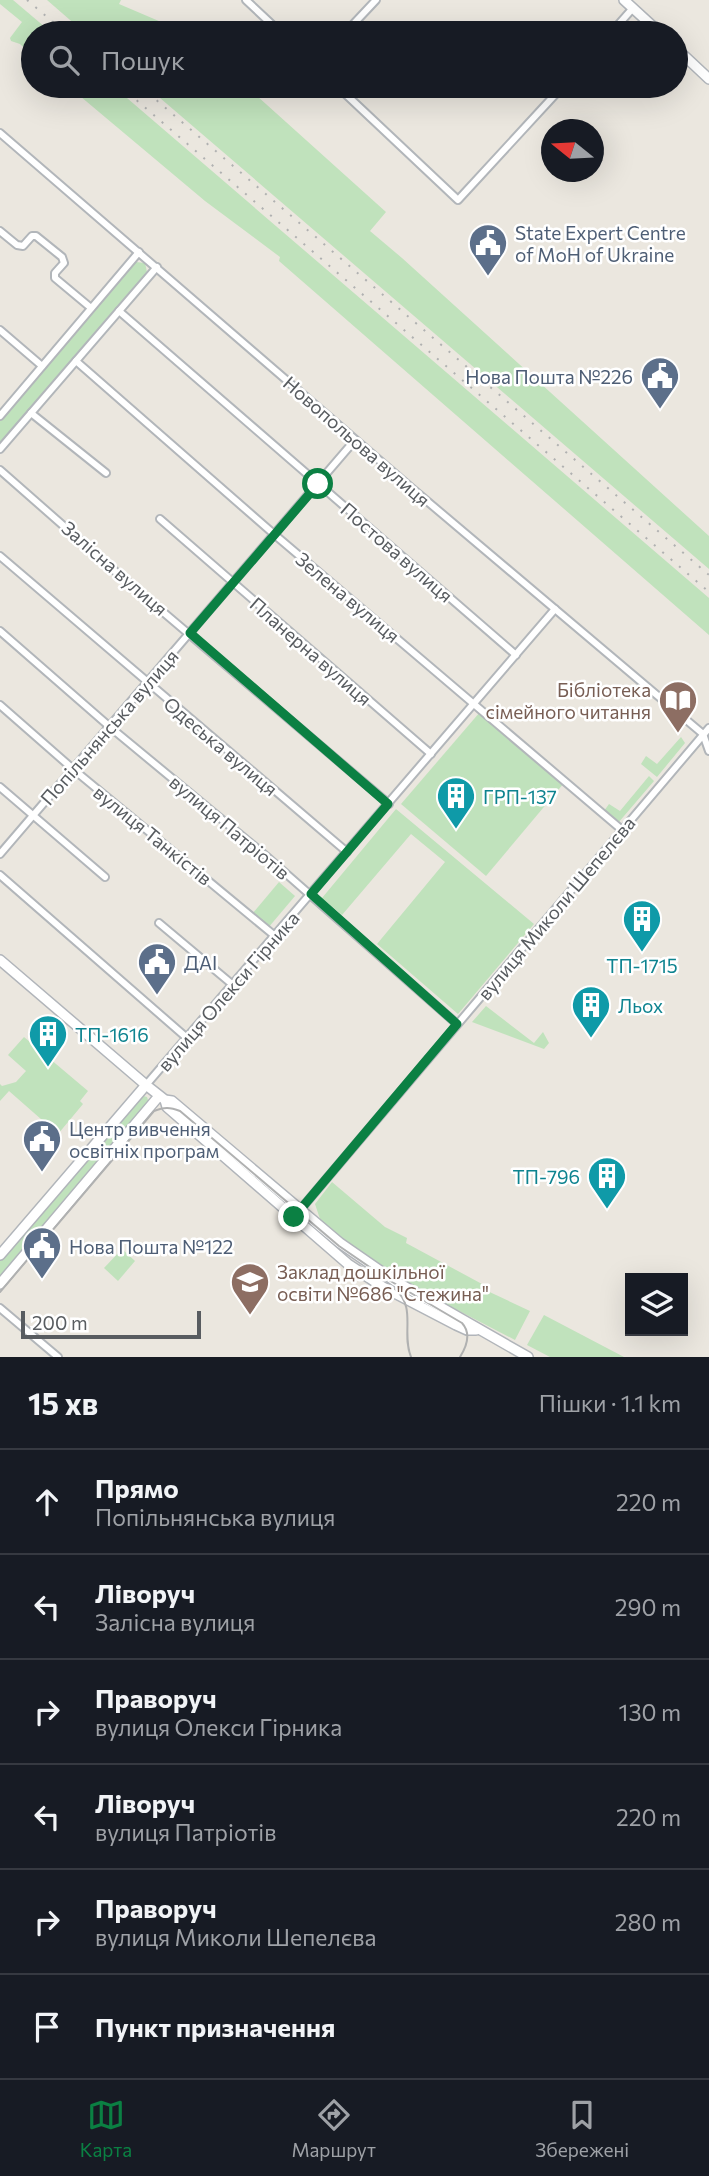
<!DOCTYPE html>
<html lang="uk">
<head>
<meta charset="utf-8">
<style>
  body { margin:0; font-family:Commissioner,sans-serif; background:#242831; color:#f1f3f6 }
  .controls { position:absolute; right:21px; bottom:21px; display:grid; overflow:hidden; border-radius:0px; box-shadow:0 7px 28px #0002 }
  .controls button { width:63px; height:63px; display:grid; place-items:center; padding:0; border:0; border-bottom:2px solid #363941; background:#171b24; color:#f1f3f6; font:35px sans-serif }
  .compass { position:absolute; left:541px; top:119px; width:63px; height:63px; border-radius:50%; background:#171b24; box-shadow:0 7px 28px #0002; rotate:288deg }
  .scale { position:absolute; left:21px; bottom:18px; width:180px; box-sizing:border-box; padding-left:7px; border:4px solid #585c60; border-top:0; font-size:19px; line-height:24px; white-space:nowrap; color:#585c60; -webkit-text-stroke:5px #fff; paint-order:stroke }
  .stop { position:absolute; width:21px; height:21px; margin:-16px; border:5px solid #0b8043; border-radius:50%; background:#fff }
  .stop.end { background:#0b8043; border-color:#fff; box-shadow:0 2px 7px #0008 }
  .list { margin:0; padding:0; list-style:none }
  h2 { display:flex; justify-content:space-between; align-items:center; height:91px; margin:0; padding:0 28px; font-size:30px }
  h2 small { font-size:23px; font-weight:400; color:#9ea1a6 }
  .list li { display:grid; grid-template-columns:46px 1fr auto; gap:21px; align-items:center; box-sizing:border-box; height:105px; padding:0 28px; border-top:2px solid #363941 }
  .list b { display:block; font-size:26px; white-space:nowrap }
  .list p { margin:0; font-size:23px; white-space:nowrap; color:#9ea1a6 }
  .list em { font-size:23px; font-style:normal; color:#9ea1a6 }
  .icon { flex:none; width:38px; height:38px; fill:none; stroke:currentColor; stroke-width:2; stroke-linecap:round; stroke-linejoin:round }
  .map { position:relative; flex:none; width:709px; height:1357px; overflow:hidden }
  .search { position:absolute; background:#171b24; box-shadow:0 7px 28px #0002; left:21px; right:21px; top:21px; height:77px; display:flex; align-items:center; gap:18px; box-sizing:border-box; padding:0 24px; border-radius:38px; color:#9ea1a6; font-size:26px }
  .sheet { height:721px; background:#171b24 }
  nav { display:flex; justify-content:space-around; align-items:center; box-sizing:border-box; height:98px; border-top:2px solid #363941; background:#171b24; font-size:19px; color:#9ea1a6 }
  nav a { display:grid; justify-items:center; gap:4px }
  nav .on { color:#0b8043 }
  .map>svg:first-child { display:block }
  .green { fill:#c0e2bc }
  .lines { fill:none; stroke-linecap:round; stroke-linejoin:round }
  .street-casing { stroke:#b2b6ba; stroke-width:10 }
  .secondary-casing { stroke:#b1b5ba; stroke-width:12 }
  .street { stroke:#fff; stroke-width:6 }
  .secondary { stroke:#fff; stroke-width:9 }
  .tram { stroke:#b0b1b1; stroke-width:2 }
  .rail { stroke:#b0b1b1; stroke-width:2; stroke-dasharray:2 9; stroke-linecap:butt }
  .route { stroke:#0b8043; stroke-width:9 }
  .labels { text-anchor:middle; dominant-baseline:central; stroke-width:5; stroke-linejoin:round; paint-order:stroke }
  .service-label { font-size:19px; fill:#4e5e75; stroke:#fff; text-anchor:start }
  .street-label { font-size:19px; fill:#585c60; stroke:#fff }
  .education-label { font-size:19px; fill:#785e54; stroke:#fff; text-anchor:end }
  .culture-label { font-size:19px; fill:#0d838f; stroke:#fff; text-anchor:start }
</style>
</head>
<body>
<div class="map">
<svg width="709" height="1357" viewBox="0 0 709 1357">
  <rect width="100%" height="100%" fill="#ebe7df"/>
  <g class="green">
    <path d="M0,0h13l39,33h-19v23l-13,-12 -9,-3 -1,-3 12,-16 -22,-18z"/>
    <path d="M47,0h74l-2,4 68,29h-102z"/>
    <path d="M68,86h45l596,512v37l-430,-374 1,-4 -75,-56z"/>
    <path d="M146,86h100l140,126 -16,19 32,27 307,278v33z"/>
    <path d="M136,262l9,1 2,9 -147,173v-27z"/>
    <path d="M480,712l84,71 -78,93 -85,-72z"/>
    <path d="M681,737l4,6 -28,34 -16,-13 5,-8 11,8z"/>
    <path d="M649,776l5,5 -36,42 -14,-12 5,-7 11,7z"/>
    <path d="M396,809l138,115 -76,90 -81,-70 68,-82 -34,-28 -69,81 -20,-17z"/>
    <path d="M279,882l16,14 -27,32 -16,-14z"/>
    <path d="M486,1006l48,37 9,-11 6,11 -5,6 -72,-27z"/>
    <path d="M24,1037l64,54 -8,10 3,3 -25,30 -49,-43 -9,10v-17l2,2 14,-4 10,-11 -18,-16z"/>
    <path d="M140,1095l7,2 2,6 -149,175v-19z"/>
    <path d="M332,1182l53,45 22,11 -1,5 76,41 -1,4 49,23 -15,29 -121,-63 -52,-37 -21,-18 -6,-18z"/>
    <path d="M122,1249l13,12 -17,20 -14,-13z"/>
    <path d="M544,1315l80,42h-74l-23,-12z"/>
  </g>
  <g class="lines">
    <g class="street-casing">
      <g id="street">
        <path d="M246,0l35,33"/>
        <path d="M345,33l31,-33"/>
        <path d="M611,33l22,-25"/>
        <path d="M337,86l121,114 105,-114"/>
        <path d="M0,133l408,352 295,249 6,17"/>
        <path d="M0,231l17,14 6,1 9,-10h4l26,21 2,6 -9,10v5l36,30"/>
        <path d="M119,311l397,344"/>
        <path d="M0,330l42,36"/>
        <path d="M76,361l199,174 347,295"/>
        <path d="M31,413l75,60"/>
        <path d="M0,416l139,-164"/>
        <path d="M0,449l157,-182"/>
        <path d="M0,470l116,102 273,232"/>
        <path d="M160,519l271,235"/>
        <path d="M0,556l347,296"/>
        <path d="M0,631l110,96 156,129 191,168"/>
        <path d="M0,705l73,64 202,167"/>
        <path d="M0,787l105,90"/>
        <path d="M0,854l355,-414"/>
        <path d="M0,875l187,163"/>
        <path d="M159,923l74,62"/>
        <path d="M146,1085l409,-476"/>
        <path d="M294,1217l415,-489"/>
        <path d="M0,1308l58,49"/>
      </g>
    </g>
    <g class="secondary-casing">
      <g id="secondary">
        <path d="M624,0l36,33"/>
        <path d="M676,48l33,31"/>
        <path d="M0,960l146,125 19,15 7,1 168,142 55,38 133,76"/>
        <path d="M165,1100l2,7 181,157 35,23 73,38 11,5h9"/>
        <path d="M0,1255l146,-170"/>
        <path d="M0,1284l159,-188"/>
      </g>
    </g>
    <use href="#street" class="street"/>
    <use href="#secondary" class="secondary"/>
    <g class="tram">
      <path d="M395,1289c22,19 6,44 16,68"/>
      <path d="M0,1292l154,-181c10,-4 16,-4 26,0l159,135 48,33 75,44c9,10 5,23 -2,34"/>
    </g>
    <g class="rail">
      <path d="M27,0l39,33"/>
      <path d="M120,86l589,506"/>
      <path d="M140,86l569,489"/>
    </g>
  </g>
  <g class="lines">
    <path class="route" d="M294,1217l163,-193 -146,-130 77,-90 -198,-171 128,-149"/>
  </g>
  <defs>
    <g id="civic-pin" transform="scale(2.0125)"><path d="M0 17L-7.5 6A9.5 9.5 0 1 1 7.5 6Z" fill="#5c6f8a" stroke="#fff"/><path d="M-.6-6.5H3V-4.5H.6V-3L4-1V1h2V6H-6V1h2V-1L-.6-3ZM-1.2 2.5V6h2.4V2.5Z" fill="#fff"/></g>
    <g id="library-pin" transform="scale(2.0125)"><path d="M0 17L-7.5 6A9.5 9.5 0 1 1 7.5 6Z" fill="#8d6e63" stroke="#fff"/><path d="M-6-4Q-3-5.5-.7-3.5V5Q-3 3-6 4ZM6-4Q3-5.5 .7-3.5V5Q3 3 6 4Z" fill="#fff"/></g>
    <g id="building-pin" transform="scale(2.0125)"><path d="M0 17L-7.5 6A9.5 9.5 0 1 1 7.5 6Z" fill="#0f9aa8" stroke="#fff"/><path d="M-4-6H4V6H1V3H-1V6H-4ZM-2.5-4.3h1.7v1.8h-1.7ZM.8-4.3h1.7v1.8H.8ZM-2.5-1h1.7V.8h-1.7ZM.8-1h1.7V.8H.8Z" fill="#fff"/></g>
    <g id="school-pin" transform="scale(2.0125)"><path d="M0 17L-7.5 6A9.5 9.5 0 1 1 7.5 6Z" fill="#8d6e63" stroke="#fff"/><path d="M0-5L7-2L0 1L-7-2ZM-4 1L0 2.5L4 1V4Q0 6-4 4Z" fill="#fff"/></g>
  </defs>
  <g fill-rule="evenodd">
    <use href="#civic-pin" x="488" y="243"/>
    <use href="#civic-pin" x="660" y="376"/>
    <use href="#library-pin" x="678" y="700"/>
    <use href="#building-pin" x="456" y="796"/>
    <use href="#building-pin" x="642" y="919"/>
    <use href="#civic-pin" x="157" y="962"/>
    <use href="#building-pin" x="591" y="1005"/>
    <use href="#building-pin" x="48" y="1034"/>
    <use href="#civic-pin" x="42" y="1139"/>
    <use href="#building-pin" x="607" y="1176"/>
    <use href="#civic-pin" x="42" y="1246"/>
    <use href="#school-pin" x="250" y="1282"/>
  </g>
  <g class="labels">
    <g class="service-label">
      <text x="515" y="232">State Expert Centre<tspan x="515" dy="22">of MoH of Ukraine</tspan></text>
      <text x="633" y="376" text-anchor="end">Нова Пошта №226</text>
      <text x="184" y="962">ДАІ</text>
      <text x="69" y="1128">Центр вивчення<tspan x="69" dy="22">освітніх програм</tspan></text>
      <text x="69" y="1246">Нова Пошта №122</text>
    </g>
    <g class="street-label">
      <text transform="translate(357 441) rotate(41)">Новопольова вулиця</text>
      <text transform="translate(397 552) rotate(41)">Постова вулиця</text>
      <text transform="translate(115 568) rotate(41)">Залісна вулиця</text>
      <text transform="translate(348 597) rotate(40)">Зелена вулиця</text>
      <text transform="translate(311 651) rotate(41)">Планерна вулиця</text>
      <text transform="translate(109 727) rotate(-49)">Попільнянська вулиця</text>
      <text transform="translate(221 746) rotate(40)">Одеська вулиця</text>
      <text transform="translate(230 827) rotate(40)">вулиця Патріотів</text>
      <text transform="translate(153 835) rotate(39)">вулиця Танкістів</text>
      <text transform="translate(556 908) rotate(-50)">вулиця Миколи Шепелєва</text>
      <text transform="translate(228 991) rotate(-49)">вулиця Олекси Гірника</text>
    </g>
    <g class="education-label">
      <text x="651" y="689">Бібліотека<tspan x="651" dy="22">сімейного читання</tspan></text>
      <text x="277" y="1271" text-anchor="start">Заклад дошкільної<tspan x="277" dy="22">освіти №686 "Стежина"</tspan></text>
    </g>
    <g class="culture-label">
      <text x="483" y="796">ГРП-137</text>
      <text x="642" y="965" text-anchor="middle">ТП-1715</text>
      <text x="618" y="1005">Льох</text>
      <text x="75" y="1034">ТП-1616</text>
      <text x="580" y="1176" text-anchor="end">ТП-796</text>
    </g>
  </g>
</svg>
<div class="controls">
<button><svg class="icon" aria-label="layers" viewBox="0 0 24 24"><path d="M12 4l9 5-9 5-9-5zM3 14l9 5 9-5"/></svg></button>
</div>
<svg class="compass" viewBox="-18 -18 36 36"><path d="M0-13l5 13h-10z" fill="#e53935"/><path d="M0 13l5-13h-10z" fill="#9ea1a6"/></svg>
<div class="scale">200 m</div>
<div class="stop" style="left:318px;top:484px"></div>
<div class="stop end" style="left:294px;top:1217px"></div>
<div class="search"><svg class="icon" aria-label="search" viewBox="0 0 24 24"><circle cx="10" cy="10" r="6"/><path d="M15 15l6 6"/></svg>Пошук</div>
</div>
<section class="sheet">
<h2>15 хв<small>Пішки · 1.1 km</small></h2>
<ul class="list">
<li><svg class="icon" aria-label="ahead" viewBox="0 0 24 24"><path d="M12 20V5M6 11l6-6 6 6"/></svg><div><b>Прямо</b><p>Попільнянська вулиця</p></div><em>220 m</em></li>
<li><svg class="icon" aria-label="left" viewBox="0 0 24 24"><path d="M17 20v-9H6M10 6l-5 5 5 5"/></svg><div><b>Ліворуч</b><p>Залісна вулиця</p></div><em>290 m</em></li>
<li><svg class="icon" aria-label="right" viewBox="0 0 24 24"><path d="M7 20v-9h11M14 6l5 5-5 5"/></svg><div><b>Праворуч</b><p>вулиця Олекси Гірника</p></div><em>130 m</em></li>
<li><svg class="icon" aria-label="left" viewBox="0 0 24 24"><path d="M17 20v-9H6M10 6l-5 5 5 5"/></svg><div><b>Ліворуч</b><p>вулиця Патріотів</p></div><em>220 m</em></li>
<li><svg class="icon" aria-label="right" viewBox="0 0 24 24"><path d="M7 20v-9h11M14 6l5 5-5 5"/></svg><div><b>Праворуч</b><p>вулиця Миколи Шепелєва</p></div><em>280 m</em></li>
<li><svg class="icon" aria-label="arrive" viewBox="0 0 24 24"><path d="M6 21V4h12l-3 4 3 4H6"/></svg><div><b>Пункт призначення</b></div></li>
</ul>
</section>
<nav>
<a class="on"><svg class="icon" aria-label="map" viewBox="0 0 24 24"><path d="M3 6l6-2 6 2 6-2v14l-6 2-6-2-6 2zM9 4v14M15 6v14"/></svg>Карта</a>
<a><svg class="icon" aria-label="directions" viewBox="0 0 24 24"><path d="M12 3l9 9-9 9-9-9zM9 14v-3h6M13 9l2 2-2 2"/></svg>Маршрут</a>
<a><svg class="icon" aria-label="saved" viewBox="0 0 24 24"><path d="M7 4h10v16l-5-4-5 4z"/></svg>Збережені</a>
</nav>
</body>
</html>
